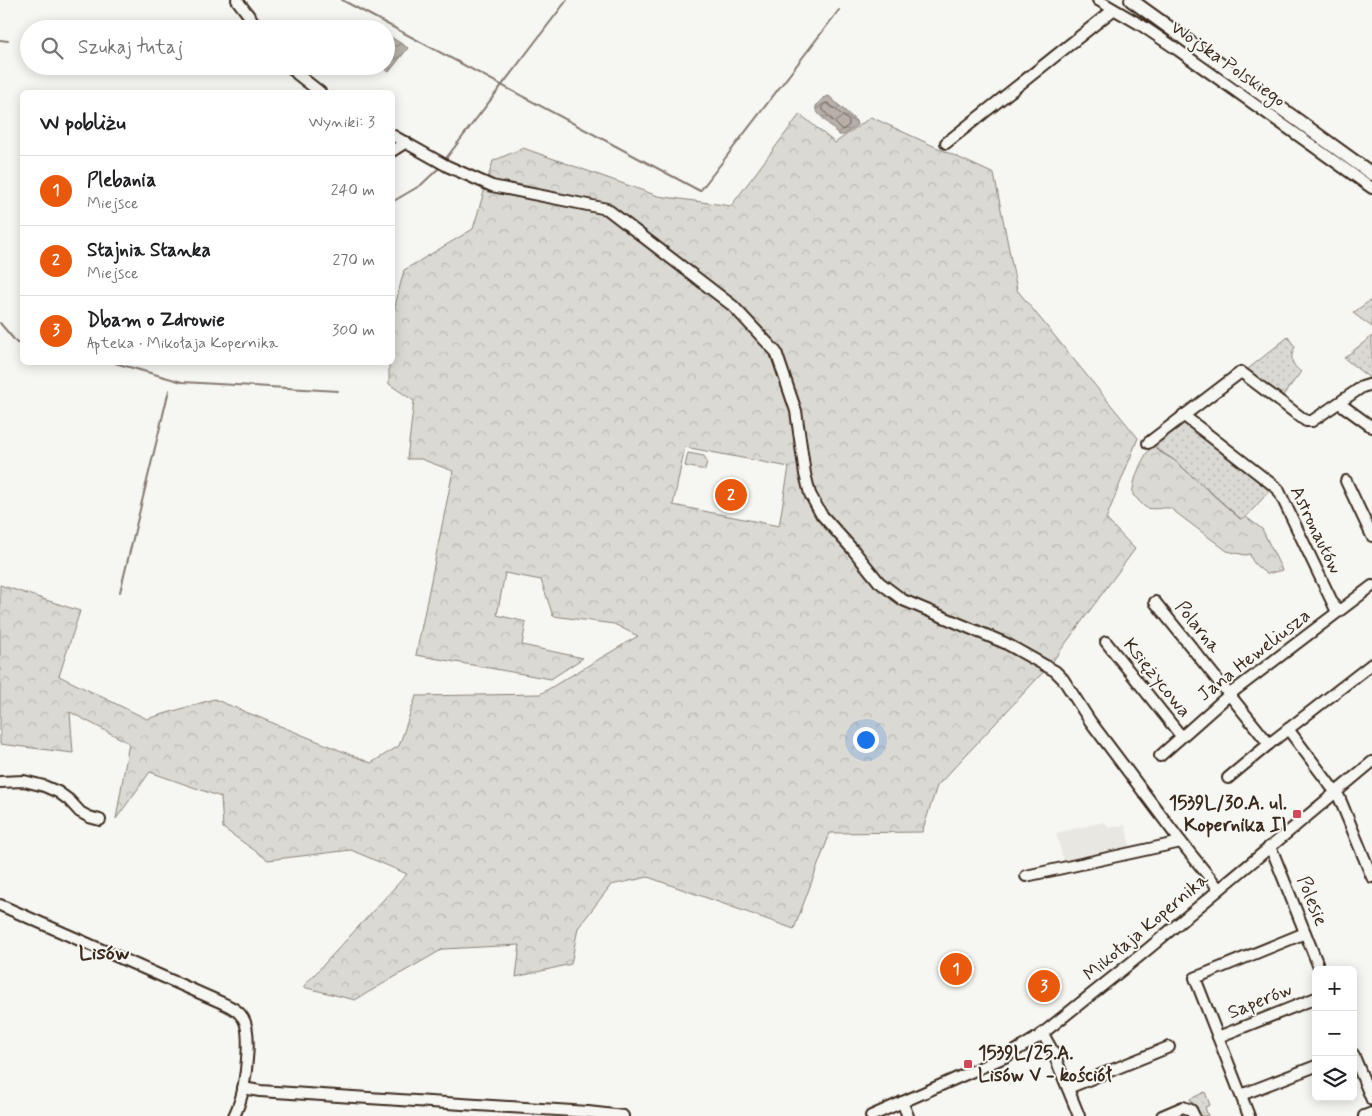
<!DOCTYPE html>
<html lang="pl">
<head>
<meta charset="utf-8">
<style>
  body { margin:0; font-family:Mynerve,sans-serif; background:#f2f2f2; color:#202124 }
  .controls { position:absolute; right:15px; bottom:15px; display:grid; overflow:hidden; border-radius:8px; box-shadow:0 2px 12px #0003 }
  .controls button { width:45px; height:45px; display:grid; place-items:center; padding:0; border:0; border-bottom:1px solid #e0e0e0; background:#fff; color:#202124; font:25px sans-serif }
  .you { position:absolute; left:865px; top:739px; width:18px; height:18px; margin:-12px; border:4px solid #fff; border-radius:50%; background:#1a73e8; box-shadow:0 0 0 8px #1a73e833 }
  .badge { display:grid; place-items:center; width:32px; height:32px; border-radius:50%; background:#ea580c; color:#fff; font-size:16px; font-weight:700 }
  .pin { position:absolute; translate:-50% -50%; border:2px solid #fff; box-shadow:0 1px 5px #0006 }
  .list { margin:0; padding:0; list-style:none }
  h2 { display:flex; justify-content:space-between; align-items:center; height:65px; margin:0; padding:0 20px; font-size:21px }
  h2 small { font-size:16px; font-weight:400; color:#757577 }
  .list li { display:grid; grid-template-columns:32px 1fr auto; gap:15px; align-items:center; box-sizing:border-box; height:70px; padding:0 20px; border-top:1px solid #e0e0e0 }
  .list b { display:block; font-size:19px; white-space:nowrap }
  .list p { margin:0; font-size:16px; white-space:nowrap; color:#757577 }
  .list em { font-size:16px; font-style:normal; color:#757577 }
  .icon { flex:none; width:28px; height:28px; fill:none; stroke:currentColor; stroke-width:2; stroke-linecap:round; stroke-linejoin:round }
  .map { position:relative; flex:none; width:1372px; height:1116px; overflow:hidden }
  .search { position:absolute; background:#fff; box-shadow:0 2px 12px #0003; left:20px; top:20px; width:375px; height:55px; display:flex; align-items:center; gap:12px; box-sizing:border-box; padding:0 18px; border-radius:28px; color:#757577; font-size:19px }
  .panel { position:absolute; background:#fff; box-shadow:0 2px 12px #0003; left:20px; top:90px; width:375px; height:275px; border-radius:8px }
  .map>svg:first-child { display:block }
  .built { fill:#e8e7e2 }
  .grass { fill:url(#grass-dots); stroke:#8a8278 }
  .forest { fill:url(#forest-crowns); stroke:#8a8278; fill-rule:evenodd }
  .green { fill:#dad9d3; stroke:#8a8278 }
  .water { fill:url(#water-waves); stroke:#857a71 }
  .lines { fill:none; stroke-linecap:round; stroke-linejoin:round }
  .shore { stroke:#6c6056; stroke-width:1 }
  .stream { stroke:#857a71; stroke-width:2 }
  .minor-casing { stroke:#3b2a1e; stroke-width:14 }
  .major-casing { stroke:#3b2a1e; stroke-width:16 }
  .minor { stroke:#f6f6f2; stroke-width:10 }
  .major { stroke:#f6f6f2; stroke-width:12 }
  .poi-dot { fill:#d1495b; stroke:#f6f6f2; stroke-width:2 }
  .labels { text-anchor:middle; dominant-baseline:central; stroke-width:4; stroke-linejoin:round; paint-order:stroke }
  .street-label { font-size:19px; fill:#3b2a1e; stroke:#f6f6f2 }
  .poi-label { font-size:19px; font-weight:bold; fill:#3b2a1e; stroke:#f6f6f2; text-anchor:end }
  .quarter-label { font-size:21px; font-weight:bold; fill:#3b2a1e; stroke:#f6f6f2 }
</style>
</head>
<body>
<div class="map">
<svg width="1372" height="1116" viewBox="0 0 1372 1116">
  <defs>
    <pattern id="grass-dots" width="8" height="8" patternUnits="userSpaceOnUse" patternTransform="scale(1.25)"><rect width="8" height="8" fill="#dad9d3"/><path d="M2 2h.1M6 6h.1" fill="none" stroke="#bcbab5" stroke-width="1.8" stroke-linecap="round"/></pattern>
    <pattern id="forest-crowns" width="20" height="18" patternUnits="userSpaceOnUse" patternTransform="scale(1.25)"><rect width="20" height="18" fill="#dad9d3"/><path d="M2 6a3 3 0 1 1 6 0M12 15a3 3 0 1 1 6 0" fill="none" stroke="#bcbab5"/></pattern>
    <pattern id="water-waves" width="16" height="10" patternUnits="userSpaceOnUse" patternTransform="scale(1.25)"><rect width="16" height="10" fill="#b6b0a9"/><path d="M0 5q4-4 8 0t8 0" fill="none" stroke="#958f89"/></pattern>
  </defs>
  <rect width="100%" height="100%" fill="#f6f6f2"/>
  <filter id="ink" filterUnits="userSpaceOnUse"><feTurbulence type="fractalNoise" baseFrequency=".02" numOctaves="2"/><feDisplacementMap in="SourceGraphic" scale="10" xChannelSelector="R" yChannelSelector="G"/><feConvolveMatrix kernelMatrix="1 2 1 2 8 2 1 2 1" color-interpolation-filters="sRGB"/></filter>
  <g filter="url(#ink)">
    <path class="built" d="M1104,822l5,6 16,-3 6,25 -66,15 -9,-32z"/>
    <g class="grass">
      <path d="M1372,336v44l-28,-22z"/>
      <path d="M1288,337l7,10c-6,11 -3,18 6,25l-20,26 -33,-27v-2z"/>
      <path d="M1182,422h5l85,66 -26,29 -5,2 -67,-59 -19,-12 -1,-5z"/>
      <path d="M1205,1092l5,13 -5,2 3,9h-11l-7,-17z"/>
    </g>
    <g class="forest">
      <path d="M800,114l35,29 36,-26 123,57 23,116 121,148 -32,81 29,30 -86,117 -112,120 -15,46 -92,1 -36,96 -146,-52 -37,8 -33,43 -7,36 -55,13 4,-32 -77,4 -88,51 -52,-13 104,-113 -56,-24 -83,10 -45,-32 -2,-31 -71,-25 -34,47 13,-76 -59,-31 3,41 -73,-9v-159l80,26 -21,65 88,43 67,-20 157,64 28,-17 17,-50 124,-2 98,-58 -24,-12 -61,-8 -12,-36 -36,-7 -8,42 29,7 -4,23 61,13 -32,21 -135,-24 37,-184 -32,-12h-14l7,-58 -25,-17v-21l3,-1 1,-48 11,-44 69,-41 20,-68 30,-13 135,48 73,10zM685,447l104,20 -10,59 -106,-21z"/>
      <path d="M1372,299v28l-19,-14z"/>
      <path d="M1154,445l4,6 16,9 66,59 6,-2 16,12 20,41 -15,4c-8,-6 -15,-10 -17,-20l-5,1 -18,-4 -57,-43c-8,-1 -18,3 -25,-1 -4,-3 -8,-9 -12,-12 -2,-12 11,-43 21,-50z"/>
    </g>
    <path class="green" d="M688,453l16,3 3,6 -2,8 -20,-4z"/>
    <g class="water">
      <path d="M391,37l17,11 -19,24 -8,-6h5v-22z"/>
      <path d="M829,96l27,25 1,4 -13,10h-5l-23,-24v-5l7,-8z"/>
    </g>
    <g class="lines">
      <path class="shore" d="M826,103h2l21,18v4l-6,5 -2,-1 -19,-20v-2z"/>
      <g class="stream">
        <path d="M342,0l358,191 139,-181"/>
        <path d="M0,40l8,1"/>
        <path d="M444,161l123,-161"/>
        <path d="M392,202l29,-17 19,-18"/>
        <path d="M0,323l17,20 5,1"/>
        <path d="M115,363l67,19 156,9"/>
        <path d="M120,592l49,-202"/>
      </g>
      <g class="minor-casing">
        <g id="minor">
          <path d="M237,0l22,29"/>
          <path d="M1098,0l43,25 37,25 194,138"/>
          <path d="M290,66l7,8 23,18"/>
          <path d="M392,135l55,31 45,20 81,16 34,7 126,97 43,46 20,59 9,63 5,20 11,20 33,37 25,31 24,18 102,43 50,28 8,8 27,42 91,121 38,47"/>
          <path d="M946,143l167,-133"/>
          <path d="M392,151l14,-9"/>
          <path d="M1339,403l33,24"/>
          <path d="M1183,415l95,74 59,123"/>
          <path d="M1148,443l93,-71 65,49h6l50,-34 10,-3"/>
          <path d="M1346,481l26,55"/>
          <path d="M1155,602l114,142"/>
          <path d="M1106,642l75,94"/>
          <path d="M1288,729l51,68 33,80"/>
          <path d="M1160,756l70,-62 142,-108"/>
          <path d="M1228,778l41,-34 103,-80"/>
          <path d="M0,782l24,-1 20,5 14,6 11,8 11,12 9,5 11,3"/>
          <path d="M1269,847l5,8 46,115"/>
          <path d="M1026,876l155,-34"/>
          <path d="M0,905l218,96c9,4 20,8 25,17 9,13 3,56 0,72 -2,9 -5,18 -9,26"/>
          <path d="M1043,1034l10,18 26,64"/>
          <path d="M1218,1037l98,-39"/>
          <path d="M1353,1054l19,46"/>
          <path d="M243,1088l17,3 328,21 35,4"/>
          <path d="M1068,1088l101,-41"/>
          <path d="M1241,1095l75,-29"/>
          <path d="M902,1102l6,14"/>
          <path d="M871,1116l136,-60 31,-19 104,-83 230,-192"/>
          <path d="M1162,1116l21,-9 8,3 3,6"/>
          <path d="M1249,1116l-54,-138 110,-45"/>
          <path d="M1364,1116l8,-3"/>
        </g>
      </g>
      <g class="major-casing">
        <path id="major" d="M1131,0l241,174"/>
      </g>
      <use href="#minor" class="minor"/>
      <use href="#major" class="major"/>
    </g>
  </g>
  <g class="poi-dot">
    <rect x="1292" y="809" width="10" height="10" rx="2.5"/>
    <rect x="963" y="1059" width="10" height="10" rx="2.5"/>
  </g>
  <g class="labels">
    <g class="street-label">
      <text transform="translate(1228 64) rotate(35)">Wojska Polskiego</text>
      <text transform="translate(1316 530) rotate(64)">Astronautów</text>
      <text transform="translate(1198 627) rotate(51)">Polarna</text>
      <text transform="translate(1254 655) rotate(-38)">Jana Heweliusza</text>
      <text transform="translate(1157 678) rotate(51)">Księżycowa</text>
      <text transform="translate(1312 901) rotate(68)">Polesie</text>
      <text transform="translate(1146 927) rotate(-40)">Mikołaja Kopernika</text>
      <text transform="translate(1260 1001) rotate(-22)">Saperów</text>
    </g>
    <g class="poi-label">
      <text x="1287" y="803">1539L/30.A. ul.<tspan x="1287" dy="22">Kopernika II</tspan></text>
      <text x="978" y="1053" text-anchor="start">1539L/25.A.<tspan x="978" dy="22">Lisów V - kościół</tspan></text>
    </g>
    <g class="quarter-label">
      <text x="104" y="953">Lisów</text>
    </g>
  </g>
</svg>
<div class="controls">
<button>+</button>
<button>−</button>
<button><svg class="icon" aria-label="layers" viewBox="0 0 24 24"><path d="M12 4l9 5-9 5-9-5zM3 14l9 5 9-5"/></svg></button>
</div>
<div class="you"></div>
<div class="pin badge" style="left:956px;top:969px">1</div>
<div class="pin badge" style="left:731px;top:495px">2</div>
<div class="pin badge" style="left:1044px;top:986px">3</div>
<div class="search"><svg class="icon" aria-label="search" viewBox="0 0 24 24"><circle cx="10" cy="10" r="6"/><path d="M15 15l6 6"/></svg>Szukaj tutaj</div>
<section class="panel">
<h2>W pobliżu<small>Wyniki: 3</small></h2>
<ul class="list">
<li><span class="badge">1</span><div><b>Plebania</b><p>Miejsce</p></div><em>240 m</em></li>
<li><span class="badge">2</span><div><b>Stajnia Stanka</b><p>Miejsce</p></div><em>270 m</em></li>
<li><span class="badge">3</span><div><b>Dbam o Zdrowie</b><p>Apteka · Mikołaja Kopernika</p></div><em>300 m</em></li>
</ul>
</section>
</div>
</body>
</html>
